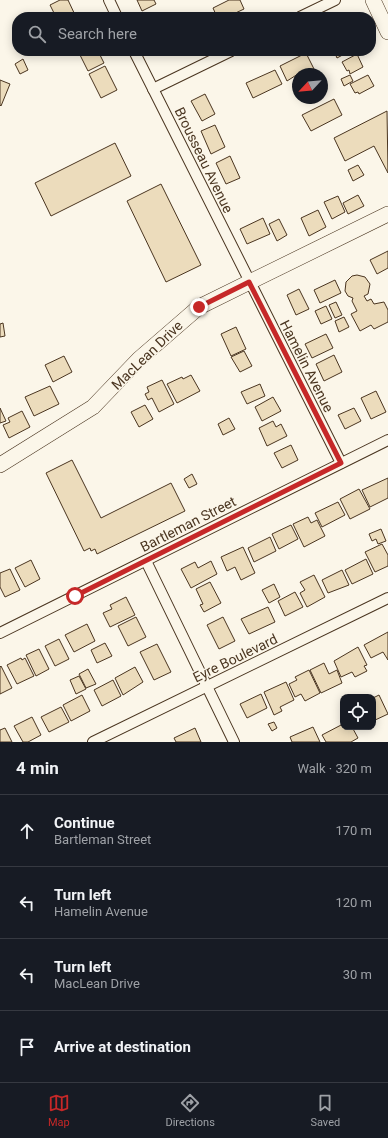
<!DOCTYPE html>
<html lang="en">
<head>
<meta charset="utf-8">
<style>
  body { margin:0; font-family:Roboto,sans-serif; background:#20242c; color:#f1f3f6 }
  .controls { position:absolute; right:12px; bottom:12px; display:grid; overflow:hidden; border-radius:8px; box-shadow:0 2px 10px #0003 }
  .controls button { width:36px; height:36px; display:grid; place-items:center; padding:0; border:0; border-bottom:1px solid #363941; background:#171b24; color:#f1f3f6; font:20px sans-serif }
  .compass { position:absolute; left:292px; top:68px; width:36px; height:36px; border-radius:50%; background:#171b24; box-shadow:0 2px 10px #0003; rotate:244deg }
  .stop { position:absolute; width:12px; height:12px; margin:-9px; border:3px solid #c62828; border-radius:50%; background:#fff }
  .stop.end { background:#c62828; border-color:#fff; box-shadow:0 1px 4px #0008 }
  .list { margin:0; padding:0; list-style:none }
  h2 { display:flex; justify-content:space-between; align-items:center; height:52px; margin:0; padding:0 16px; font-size:17px }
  h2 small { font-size:13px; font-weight:400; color:#9ea1a6 }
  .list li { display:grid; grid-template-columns:26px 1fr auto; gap:12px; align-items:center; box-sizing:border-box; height:72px; padding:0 16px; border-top:1px solid #363941 }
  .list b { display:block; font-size:15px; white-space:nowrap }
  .list p { margin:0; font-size:13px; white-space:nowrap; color:#9ea1a6 }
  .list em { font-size:13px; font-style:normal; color:#9ea1a6 }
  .icon { flex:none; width:22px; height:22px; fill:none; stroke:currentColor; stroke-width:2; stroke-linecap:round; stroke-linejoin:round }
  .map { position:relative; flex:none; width:388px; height:742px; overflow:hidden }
  .search { position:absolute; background:#171b24; box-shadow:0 2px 10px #0003; left:12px; right:12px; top:12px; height:44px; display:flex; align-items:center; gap:10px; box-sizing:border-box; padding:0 14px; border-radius:16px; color:#9ea1a6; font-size:15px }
  .sheet { height:340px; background:#171b24 }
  nav { display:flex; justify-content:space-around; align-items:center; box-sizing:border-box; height:56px; border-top:1px solid #363941; background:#171b24; font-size:11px; color:#9ea1a6 }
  nav a { display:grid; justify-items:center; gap:2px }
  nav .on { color:#c62828 }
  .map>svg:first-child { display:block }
  .building { fill:#ecdcbc; stroke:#4a3520 }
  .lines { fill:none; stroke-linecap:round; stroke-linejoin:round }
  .street-casing { stroke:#4a3520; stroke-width:12 }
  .secondary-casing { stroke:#4a3520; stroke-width:16 }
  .street { stroke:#fbf6e9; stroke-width:10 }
  .secondary { stroke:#fbf6e9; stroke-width:15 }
  .route { stroke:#c62828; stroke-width:5 }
  .labels { text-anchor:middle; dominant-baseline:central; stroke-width:3; stroke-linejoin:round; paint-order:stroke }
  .street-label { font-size:14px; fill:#4a3520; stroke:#fbf6e9 }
</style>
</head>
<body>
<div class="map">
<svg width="388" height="742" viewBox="0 0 388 742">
  <rect width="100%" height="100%" fill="#fbf6e9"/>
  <g class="building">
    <path d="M60,0h8l8,17h-20l-6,-12z"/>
    <path d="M137,0h17l2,4 -14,7z"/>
    <path d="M229,0h11l4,9 -17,8h-10l-4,-9z"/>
    <path d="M78,51h20l6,12 -16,8z"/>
    <path d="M334,51h16l-13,7z"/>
    <path d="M306,53l10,20 -18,1 -11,7 -7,-15z"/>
    <path d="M357,54l6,13 -13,7 -1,-4 -2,1 -5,-9z"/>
    <path d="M23,59l5,11 -8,4 -5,-10z"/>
    <path d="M105,66l12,24 -16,8 -12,-24z"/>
    <path d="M275,70l7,14 -29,14 -7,-15z"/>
    <path d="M350,75l3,6 -9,5 -3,-7z"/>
    <path d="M368,75l6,11 -15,8 -1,-2 -3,1 -5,-9z"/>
    <path d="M0,80l10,4 -9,22 -1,-1z"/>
    <path d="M205,94l10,20 -13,7 -11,-20z"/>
    <path d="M334,99l8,16 -31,16 -9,-16z"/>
    <path d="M387,111l1,62 -14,-27 -29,15 -11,-23z"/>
    <path d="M215,125l10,22 -14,7 -10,-23z"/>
    <path d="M115,143l16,33 -80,40 -16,-33z"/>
    <path d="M230,156l10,22 -14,6 -10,-21z"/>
    <path d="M358,165l6,10 -11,6 -5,-11z"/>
    <path d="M161,184l40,81 -35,17 -39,-81z"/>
    <path d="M358,195l6,11 -16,8 -5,-11z"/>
    <path d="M338,196l7,16 -13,7 -8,-17z"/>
    <path d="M318,210l8,17 -17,9 -8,-18z"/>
    <path d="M263,218l7,16 -23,10 -7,-15z"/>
    <path d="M279,219l8,16 -10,6 -8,-17z"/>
    <path d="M388,251v17l-11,6 -7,-14z"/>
    <path d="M357,275l8,2 5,7 -2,10 -4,2 3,5 4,-2 3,5 10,-2 4,8v12l-14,7 -3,-4 -11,6 -9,-17 6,-3 -5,-10 1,-3 -5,-2 -3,-5 1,-9 6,-6z"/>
    <path d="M335,280l6,13 -21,10 -6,-13z"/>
    <path d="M299,289l10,20 -13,6 -9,-20z"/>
    <path d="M336,302l6,13 -7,3 -6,-13z"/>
    <path d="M326,306l6,13 -11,5 -6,-13z"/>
    <path d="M344,317l5,10 -10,5 -4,-11z"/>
    <path d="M3,323l2,13 -5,1v-13z"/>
    <path d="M236,327l10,22 -15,7 -10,-22z"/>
    <path d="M326,334l7,14 -21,10 -7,-14z"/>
    <path d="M244,351l8,15 -12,6 -9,-15z"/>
    <path d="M334,355l8,17 -18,9 -8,-17z"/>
    <path d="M64,356l8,16 -19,10 -8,-17z"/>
    <path d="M191,375l9,16 -23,12 -10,-19 15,-7 1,2z"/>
    <path d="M162,380l12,24 -15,8 -7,-14 -4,2 -3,-6 4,-2 -2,-5z"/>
    <path d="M260,384l5,12 -18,8 -6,-12z"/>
    <path d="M50,386l9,18 -25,12 -9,-19z"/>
    <path d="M376,391l10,21 -15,7 -10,-21z"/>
    <path d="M273,397l8,14 -19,10 -7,-14z"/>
    <path d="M145,405l8,14 -14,8 -8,-15z"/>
    <path d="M0,408l6,13 -6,2z"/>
    <path d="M354,408l7,13 -16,8 -7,-14z"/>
    <path d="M22,411l8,16 -21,11 -6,-13 7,-3 -2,-4z"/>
    <path d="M229,418l6,11 -12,6 -5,-11z"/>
    <path d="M273,421l3,6 5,-3 6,12 -20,10 -8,-18z"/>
    <path d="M291,445l7,15 -16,8 -8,-15z"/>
    <path d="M72,460l29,58 70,-35 14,28 -88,43 -2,-5 -4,2 -1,-3 -6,3 -38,-78z"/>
    <path d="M192,474l5,10 -8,4 -5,-9z"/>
    <path d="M388,478v20l-18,9 -8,-17z"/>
    <path d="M359,489l11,20 -20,10 -10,-20z"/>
    <path d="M338,502l7,13 -23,12 -7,-14z"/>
    <path d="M308,517l3,6 6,-3 8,16 -21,11 -11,-23z"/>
    <path d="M291,525l7,14 -19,10 -7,-15z"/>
    <path d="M381,529l5,12 -8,3 -2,-5 -4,2 -3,-7z"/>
    <path d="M270,537l6,14 -22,11 -6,-14z"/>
    <path d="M382,544l6,11v11l-13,6 -10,-20z"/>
    <path d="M243,547l12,26 -14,7 -6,-13 -8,4 -6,-14z"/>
    <path d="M366,559l7,15 -21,10 -7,-14z"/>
    <path d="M31,560l9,19 -15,8 -10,-19z"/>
    <path d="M211,561l6,13 -26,14 -10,-19 14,-7 3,6z"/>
    <path d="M10,569l10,21 -15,7 -5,-10v-14z"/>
    <path d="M342,570l7,15 -21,8 -6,-13z"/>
    <path d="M314,575l11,22 -18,10 -7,-14 5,-3 -5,-8z"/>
    <path d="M210,582l11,21 -17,9 -4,-7 3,-1 -7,-15z"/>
    <path d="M274,584l6,13 -11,6 -7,-13z"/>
    <path d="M295,592l8,15 -18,9 -7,-15z"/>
    <path d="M126,597l9,18 -25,12 -7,-14 9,-4 -2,-4z"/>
    <path d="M268,607l7,15 -26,12 -8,-15z"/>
    <path d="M136,617l10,20 -18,9 -10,-20z"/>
    <path d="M223,617l12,24 -16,8 -12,-24z"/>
    <path d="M87,624l8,17 -21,11 -9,-17z"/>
    <path d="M388,632v28l-5,-8 -12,6 -7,-13z"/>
    <path d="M59,639l10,20 -14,7 -10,-20z"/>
    <path d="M105,643l7,13 -15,7 -6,-13z"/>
    <path d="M157,644l14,28 -17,8 -14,-28z"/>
    <path d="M358,647l9,18 -3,1 3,5 -12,6 -3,-5 -11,5 -7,-16z"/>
    <path d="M39,649l10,20 -13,7 -10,-21z"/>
    <path d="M21,658l1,2 3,-2 9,18 -17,8 -10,-19z"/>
    <path d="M324,663l5,11 8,-4 5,13 -21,10 -11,-23z"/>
    <path d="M1,666l11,22 -12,6v-27z"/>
    <path d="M135,667l8,15 -20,13 -8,-17z"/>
    <path d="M88,669l8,15 -10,4 -7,-14z"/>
    <path d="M309,670l11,23 -15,8 -4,-7 -6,3 -6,-13 8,-4 -2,-3z"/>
    <path d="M79,676l7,13 -10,5 -6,-14z"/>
    <path d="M113,680l8,16 -19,10 -8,-16z"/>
    <path d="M286,682l8,18 -14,7 2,4 -8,4 -10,-23z"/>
    <path d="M261,694l6,14 -20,10 -7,-14z"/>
    <path d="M82,695l8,16 -19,10 -8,-16z"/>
    <path d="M379,695l9,19 -15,7v-23z"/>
    <path d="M61,707l8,15 -20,10 -8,-15z"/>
    <path d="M32,717l9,18 -13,7h-5l-9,-16z"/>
    <path d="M274,722l3,6 -5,3 -4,-7z"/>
    <path d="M343,724v3h9l6,11 -7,4h-25l-4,-7z"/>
    <path d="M313,727l7,15h-28l-2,-5z"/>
    <path d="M5,728l7,14h-12v-12z"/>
    <path d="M195,728l6,14h-25l-2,-4z"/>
  </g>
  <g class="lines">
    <g class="street-casing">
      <g id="street">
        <path d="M109,0l8,17"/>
        <path d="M300,17l35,-17"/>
        <path d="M134,51l207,412"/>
        <path d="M153,89l78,-38"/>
        <path d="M146,561l88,181"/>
        <path d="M0,633l388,-193"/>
        <path d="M93,742l295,-144"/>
      </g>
    </g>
    <g class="secondary-casing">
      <g id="secondary">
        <path d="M373,0l15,32"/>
        <path d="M0,465l93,-58 46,-48 60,-52 189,-93"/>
      </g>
    </g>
    <use href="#street" class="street"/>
    <use href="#secondary" class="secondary"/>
  </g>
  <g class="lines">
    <path class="route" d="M75,596l266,-133 -92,-181 -50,25"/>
  </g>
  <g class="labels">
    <g class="street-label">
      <text transform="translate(204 160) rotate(64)">Brousseau Avenue</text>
      <text transform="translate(147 355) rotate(-44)">MacLean Drive</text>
      <text transform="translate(307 366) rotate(63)">Hamelin Avenue</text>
      <text transform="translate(188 524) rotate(-27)">Bartleman Street</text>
      <text transform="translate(235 658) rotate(-26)">Eyre Boulevard</text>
    </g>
  </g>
</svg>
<div class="controls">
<button><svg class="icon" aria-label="locate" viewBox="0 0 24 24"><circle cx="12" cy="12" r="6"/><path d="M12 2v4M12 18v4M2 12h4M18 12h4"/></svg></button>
</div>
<svg class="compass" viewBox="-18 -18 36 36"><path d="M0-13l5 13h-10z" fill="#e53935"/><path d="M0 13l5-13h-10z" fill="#9ea1a6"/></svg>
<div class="stop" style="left:75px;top:596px"></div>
<div class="stop end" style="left:199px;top:307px"></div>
<div class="search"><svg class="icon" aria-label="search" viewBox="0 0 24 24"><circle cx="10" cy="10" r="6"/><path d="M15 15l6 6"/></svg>Search here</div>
</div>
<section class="sheet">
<h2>4 min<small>Walk · 320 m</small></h2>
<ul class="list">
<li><svg class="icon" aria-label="ahead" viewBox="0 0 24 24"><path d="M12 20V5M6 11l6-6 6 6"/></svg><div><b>Continue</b><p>Bartleman Street</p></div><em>170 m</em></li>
<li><svg class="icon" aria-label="left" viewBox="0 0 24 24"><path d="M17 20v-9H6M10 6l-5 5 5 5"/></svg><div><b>Turn left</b><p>Hamelin Avenue</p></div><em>120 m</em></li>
<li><svg class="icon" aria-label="left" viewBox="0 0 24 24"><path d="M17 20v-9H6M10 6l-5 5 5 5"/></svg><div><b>Turn left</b><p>MacLean Drive</p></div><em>30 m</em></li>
<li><svg class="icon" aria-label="arrive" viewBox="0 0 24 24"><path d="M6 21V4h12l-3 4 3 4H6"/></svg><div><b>Arrive at destination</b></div></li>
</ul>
</section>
<nav>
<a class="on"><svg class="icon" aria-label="map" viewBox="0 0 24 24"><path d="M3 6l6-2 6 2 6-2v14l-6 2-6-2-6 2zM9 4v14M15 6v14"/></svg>Map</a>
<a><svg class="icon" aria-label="directions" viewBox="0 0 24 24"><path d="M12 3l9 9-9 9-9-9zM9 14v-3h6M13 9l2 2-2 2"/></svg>Directions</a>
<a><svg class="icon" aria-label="saved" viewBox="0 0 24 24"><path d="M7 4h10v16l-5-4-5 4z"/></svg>Saved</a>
</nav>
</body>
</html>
